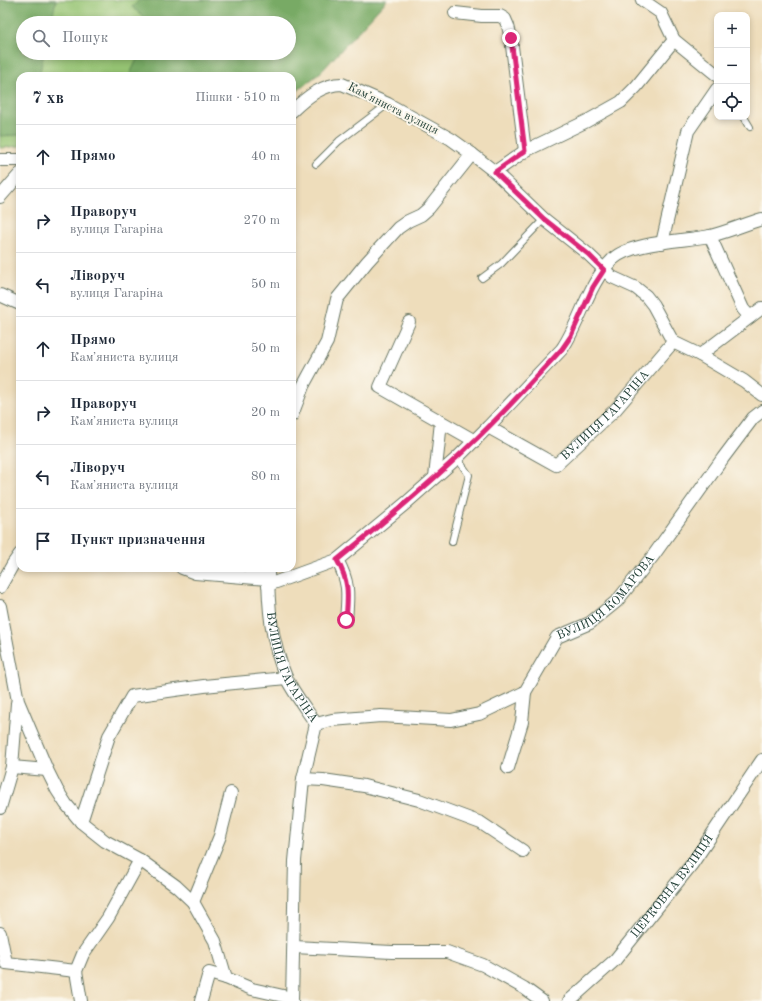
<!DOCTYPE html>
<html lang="uk">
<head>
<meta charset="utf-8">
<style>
  body { margin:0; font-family:"Old Standard TT",serif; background:#f6f6f7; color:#1f2937 }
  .controls { position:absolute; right:12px; top:12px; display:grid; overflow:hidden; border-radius:8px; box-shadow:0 2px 6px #0003 }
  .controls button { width:36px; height:36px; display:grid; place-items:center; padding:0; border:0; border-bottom:1px solid #e0e1e3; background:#fff; color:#1f2937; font:20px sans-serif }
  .stop { position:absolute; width:12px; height:12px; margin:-9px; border:3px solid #db2777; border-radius:50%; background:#fff }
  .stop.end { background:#db2777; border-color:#fff; box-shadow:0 1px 4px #0008 }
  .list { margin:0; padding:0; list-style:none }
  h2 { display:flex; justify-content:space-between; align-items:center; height:52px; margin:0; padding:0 16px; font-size:17px }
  h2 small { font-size:13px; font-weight:400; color:#747a83 }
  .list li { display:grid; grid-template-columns:26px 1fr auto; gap:12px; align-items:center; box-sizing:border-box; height:64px; padding:0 16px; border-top:1px solid #e0e1e3 }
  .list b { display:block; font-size:15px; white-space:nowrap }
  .list p { margin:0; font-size:13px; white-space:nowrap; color:#747a83 }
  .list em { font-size:13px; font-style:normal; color:#747a83 }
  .icon { flex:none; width:22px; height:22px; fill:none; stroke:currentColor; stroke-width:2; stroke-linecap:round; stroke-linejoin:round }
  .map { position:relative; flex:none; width:762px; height:1001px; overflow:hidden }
  .search { position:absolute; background:#fff; box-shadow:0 2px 6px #0003; left:16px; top:16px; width:280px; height:44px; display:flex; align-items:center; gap:10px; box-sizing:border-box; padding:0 14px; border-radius:22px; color:#747a83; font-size:15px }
  .panel { position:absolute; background:#fff; box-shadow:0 2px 6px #0003; left:16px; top:72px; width:280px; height:500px; border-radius:12px }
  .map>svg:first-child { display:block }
  .green { fill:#96c473; stroke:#5a8054; fill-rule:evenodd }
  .forest { fill:#78aa65; stroke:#4c744c }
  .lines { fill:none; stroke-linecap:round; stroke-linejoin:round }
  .service-casing { stroke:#677563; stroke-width:8 }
  .minor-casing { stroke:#677563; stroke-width:14 }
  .service { stroke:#fff; stroke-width:6 }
  .minor { stroke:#fff; stroke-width:12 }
  .route { stroke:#db2777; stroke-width:5 }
  .labels { text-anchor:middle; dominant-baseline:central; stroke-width:4; stroke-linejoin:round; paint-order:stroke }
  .street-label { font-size:12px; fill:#1f3d34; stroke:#fbf7ec }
</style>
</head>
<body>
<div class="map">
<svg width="762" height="1001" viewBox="0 0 762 1001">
  <rect width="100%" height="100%" fill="#fbf7ec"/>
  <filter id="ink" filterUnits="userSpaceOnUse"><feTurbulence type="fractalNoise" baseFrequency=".025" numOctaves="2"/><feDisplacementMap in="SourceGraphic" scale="8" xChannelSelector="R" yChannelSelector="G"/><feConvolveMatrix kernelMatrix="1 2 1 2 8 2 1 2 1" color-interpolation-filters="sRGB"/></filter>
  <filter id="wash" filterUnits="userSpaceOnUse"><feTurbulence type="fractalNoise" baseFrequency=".012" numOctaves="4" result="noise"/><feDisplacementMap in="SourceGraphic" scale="16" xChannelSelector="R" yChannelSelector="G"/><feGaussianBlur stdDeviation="0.9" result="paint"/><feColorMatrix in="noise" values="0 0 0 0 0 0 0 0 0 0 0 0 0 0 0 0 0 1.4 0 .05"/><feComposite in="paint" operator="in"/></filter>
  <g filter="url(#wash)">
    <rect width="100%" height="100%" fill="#edb"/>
    <path class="green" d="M0,0h379l-87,76h-272v70l-20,2zM23,23h266v30h-266z"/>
    <g class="forest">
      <path d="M0,0h56l-5,23h-28v30h21l-5,23h-19v59l-20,1z"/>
      <path d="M140,0h247l-66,72 -29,23v-19h-163l11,-23h149v-30h-138l-19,-16z"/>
    </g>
  </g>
  <g filter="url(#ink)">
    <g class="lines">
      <g class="service-casing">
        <g id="service">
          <path d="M744,117l6,10"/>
          <path d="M316,164l23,-23 49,-37"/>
          <path d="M482,278l19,-14 43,-45"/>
          <path d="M452,542l17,-67 -12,-17"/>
        </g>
      </g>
      <g class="minor-casing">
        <g id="minor">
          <path d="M642,0l19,13 13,27 43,35"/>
          <path d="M455,13l27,3h18l5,3 3,7 3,12 14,113"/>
          <path d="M292,111c14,-13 30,-27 50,-27l46,20 63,35 21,15 23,18 49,47 44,35 24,23 24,11 10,8 7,9 20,37 27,13 62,-47"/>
          <path d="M0,160h20"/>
          <path d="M495,172l30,-21 62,-30 34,-19 15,-15 38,-47"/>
          <path d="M0,197l20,-23"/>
          <path d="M710,236l33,73 7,8"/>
          <path d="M662,243l26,-112 29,-42"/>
          <path d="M0,295l20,9"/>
          <path d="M409,322l-29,65 95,54"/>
          <path d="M700,355l44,26 18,14"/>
          <path d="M292,415l11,-29 24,-44 10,-43 30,-37 31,-34 10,-7 13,-6 8,-7 43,-54"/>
          <path id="s1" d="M488,427l68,38 59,-55 58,-68"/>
          <path d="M435,477l6,-55"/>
          <path d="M337,560c13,23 11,35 9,60"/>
          <path d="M182,568l13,5 73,6"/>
          <path id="s2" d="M268,568c0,38 3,74 18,109 6,14 21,33 30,47l-13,55 -8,82 -3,140"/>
          <path d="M268,585l69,-25 69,-57 51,-45 31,-31 74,-78c19,-28 26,-66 51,-90 17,-17 72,-18 97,-23 17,-4 35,-12 52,-17"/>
          <path d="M0,587l13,-23 7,-10"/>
          <path d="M0,606l18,95 29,69 10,20 9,14 15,18 24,19 35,19 36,26 17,16 22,39 11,37 26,11 40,9"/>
          <path id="s3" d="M316,724l16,-4 49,-4 70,4 28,-6 46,-22 32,-55 33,-14 27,-22 36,-45 70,-98 30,-40 9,-7"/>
          <path d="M12,767l35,3"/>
          <path d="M508,768l14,-46 3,-30"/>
          <path d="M303,779l20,1 41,6 55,14 62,23 42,28"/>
          <path d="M0,808l12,-41 5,-64"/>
          <path d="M81,822l28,-86 23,-40 72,-10 82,-8"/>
          <path d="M193,902l27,-66 11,-43"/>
          <path d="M0,933l6,30 70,8"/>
          <path d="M294,947l98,5h55l36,13 41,23 18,13"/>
          <path d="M81,1001l-5,-30 7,-17 25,-36 32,-58"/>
          <path d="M201,1001l8,-28 17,5"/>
          <path id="s4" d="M569,1001l46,-41 77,-96 70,-104"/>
        </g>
      </g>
      <use href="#service" class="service"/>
      <use href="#minor" class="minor"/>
    </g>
  </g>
  <g class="lines" filter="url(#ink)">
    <path class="route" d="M346,620c2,-25 4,-37 -9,-60 47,-38 93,-76 136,-118 31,-29 60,-62 89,-93l9,-13 22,-49 11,-17 -16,-16 -44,-35 -49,-47 30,-21 -14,-113"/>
  </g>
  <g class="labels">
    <g class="street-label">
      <text transform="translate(393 109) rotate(27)">Камʼяниста вулиця</text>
      <text stroke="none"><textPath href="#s1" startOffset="148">ВУЛИЦЯ ГАГАРІНА</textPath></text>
      <text stroke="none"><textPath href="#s3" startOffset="343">ВУЛИЦЯ КОМАРОВА</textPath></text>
      <text stroke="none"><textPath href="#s2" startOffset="104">ВУЛИЦЯ ГАГАРІНА</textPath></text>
      <text stroke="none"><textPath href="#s4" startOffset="155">ЦЕРКОВНА ВУЛИЦЯ</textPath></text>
    </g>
  </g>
</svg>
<div class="controls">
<button>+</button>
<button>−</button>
<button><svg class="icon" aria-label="locate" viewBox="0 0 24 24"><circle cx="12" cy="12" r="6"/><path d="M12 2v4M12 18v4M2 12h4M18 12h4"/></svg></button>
</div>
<div class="stop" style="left:346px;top:620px"></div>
<div class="stop end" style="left:511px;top:38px"></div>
<div class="search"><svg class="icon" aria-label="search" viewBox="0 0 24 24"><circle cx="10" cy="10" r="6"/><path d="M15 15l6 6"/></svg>Пошук</div>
<section class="panel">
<h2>7 хв<small>Пішки · 510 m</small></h2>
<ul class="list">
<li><svg class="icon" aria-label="ahead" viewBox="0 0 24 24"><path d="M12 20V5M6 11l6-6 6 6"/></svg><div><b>Прямо</b></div><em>40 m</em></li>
<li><svg class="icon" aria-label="right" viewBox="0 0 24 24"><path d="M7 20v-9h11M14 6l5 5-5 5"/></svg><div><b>Праворуч</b><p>вулиця Гагаріна</p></div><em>270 m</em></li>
<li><svg class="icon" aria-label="left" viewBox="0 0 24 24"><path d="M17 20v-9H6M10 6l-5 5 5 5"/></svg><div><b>Ліворуч</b><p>вулиця Гагаріна</p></div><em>50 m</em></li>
<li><svg class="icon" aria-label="ahead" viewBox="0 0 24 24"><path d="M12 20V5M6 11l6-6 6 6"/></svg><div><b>Прямо</b><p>Камʼяниста вулиця</p></div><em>50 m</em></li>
<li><svg class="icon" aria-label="right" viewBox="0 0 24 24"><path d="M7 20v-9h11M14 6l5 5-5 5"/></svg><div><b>Праворуч</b><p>Камʼяниста вулиця</p></div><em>20 m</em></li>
<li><svg class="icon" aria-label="left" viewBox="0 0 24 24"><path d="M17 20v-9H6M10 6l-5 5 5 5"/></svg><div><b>Ліворуч</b><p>Камʼяниста вулиця</p></div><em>80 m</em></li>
<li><svg class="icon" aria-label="arrive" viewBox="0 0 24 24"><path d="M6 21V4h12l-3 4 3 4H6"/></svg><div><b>Пункт призначення</b></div></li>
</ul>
</section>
</div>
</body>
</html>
